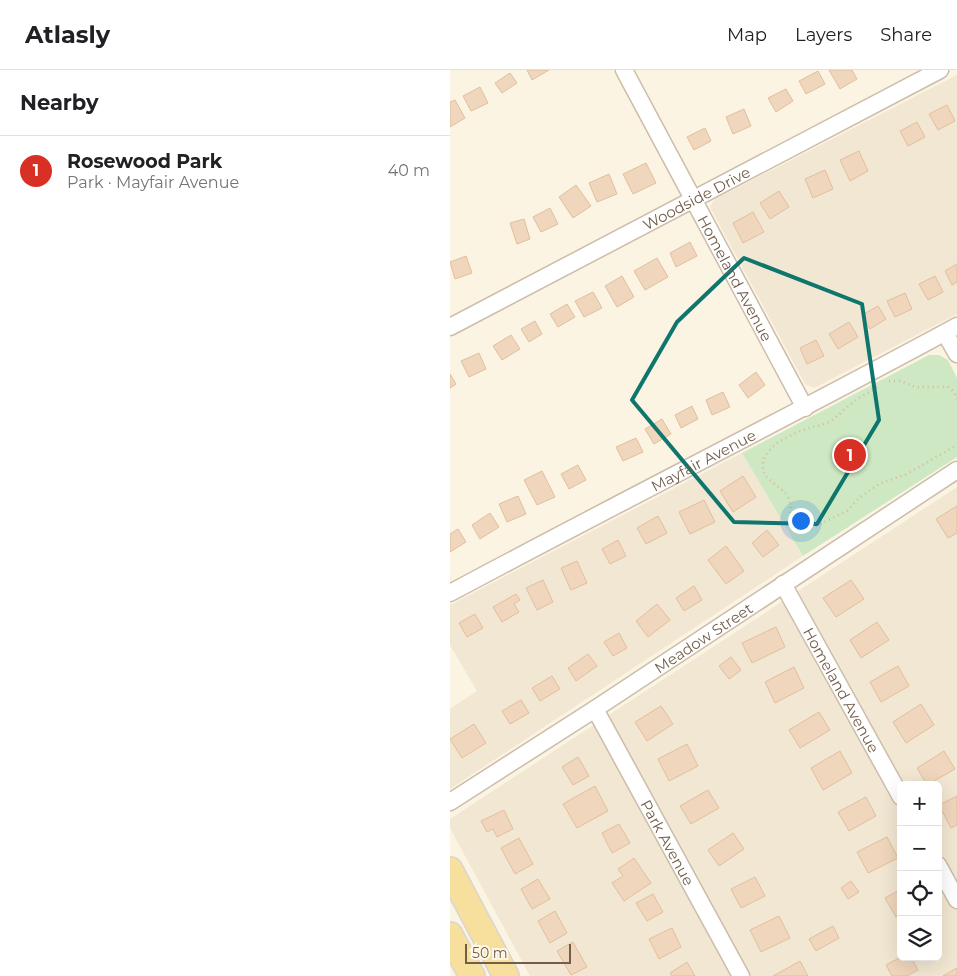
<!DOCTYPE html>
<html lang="en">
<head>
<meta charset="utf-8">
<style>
  body { margin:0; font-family:Montserrat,sans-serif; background:#f6f6f6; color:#202124 }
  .controls { position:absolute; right:15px; bottom:15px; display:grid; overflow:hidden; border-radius:8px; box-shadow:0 5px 20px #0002 }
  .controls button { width:45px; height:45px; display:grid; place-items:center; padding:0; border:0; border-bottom:1px solid #e0e0e0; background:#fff; color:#202124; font:25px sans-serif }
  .scale { position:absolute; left:15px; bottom:12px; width:106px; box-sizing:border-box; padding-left:5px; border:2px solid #725d4a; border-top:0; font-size:14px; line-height:18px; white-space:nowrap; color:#725d4a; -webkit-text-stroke:4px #fef8e9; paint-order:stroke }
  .you { position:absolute; left:350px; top:450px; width:18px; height:18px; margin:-12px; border:4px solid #fff; border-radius:50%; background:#1a73e8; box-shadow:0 0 0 8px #1a73e833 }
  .badge { display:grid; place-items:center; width:32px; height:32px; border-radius:50%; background:#d93025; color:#fff; font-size:16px; font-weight:700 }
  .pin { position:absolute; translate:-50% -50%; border:2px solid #fff; box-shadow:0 1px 5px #0006 }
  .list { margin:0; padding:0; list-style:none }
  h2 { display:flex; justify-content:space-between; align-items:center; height:65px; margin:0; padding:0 20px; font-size:21px }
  h2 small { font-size:16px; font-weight:400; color:#757577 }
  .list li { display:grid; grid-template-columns:32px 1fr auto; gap:15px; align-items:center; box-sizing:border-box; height:70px; padding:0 20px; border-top:1px solid #e0e0e0 }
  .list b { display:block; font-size:19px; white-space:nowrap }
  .list p { margin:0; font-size:16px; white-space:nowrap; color:#757577 }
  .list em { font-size:16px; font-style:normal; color:#757577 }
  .icon { flex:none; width:28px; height:28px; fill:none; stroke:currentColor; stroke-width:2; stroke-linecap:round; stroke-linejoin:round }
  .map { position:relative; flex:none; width:507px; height:906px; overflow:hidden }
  header { display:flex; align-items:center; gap:30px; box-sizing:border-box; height:70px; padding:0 25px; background:#fff; border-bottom:1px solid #e0e0e0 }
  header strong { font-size:24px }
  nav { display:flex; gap:28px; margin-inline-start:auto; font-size:18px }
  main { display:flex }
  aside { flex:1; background:#fff }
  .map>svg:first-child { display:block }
  .residential { fill:#f2e7d2; fill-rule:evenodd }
  .green { fill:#cde8c2 }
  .building { fill:#efd6bc; stroke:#e1bf9d }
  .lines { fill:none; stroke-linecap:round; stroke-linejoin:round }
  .minor-casing { stroke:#ccbdaa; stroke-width:19 }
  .primary-casing { stroke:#dad5d0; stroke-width:28 }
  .path { stroke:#d4ba9f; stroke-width:2.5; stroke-dasharray:1 4; stroke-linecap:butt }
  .minor { stroke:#fff; stroke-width:16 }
  .primary { stroke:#f7e09e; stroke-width:25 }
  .marked { fill:none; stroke:#0f766e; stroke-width:4; stroke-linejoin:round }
  .labels { text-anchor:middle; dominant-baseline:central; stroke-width:4.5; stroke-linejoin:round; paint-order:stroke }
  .street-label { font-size:15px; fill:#725d4a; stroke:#fef8e9 }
</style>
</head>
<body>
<header>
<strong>Atlasly</strong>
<nav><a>Map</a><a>Layers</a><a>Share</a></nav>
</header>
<main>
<aside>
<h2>Nearby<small></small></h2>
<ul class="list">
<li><span class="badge">1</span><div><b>Rosewood Park</b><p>Park · Mayfair Avenue</p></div><em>40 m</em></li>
</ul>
</aside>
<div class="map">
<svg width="507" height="906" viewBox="0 0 507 906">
  <rect width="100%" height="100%" fill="#fbf4e3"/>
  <g class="residential">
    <path d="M507,5v239l-143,74 -9,-4 -95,-177 5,-8z"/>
    <path d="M292,383l61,103 -353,233v-80l27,-18 -27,-46v-40z"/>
    <path d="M507,417v489h-427l-80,-148v-9zM451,715h37v172h-37z"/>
  </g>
  <path class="green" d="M479,285h10l9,5 9,18v79l-154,99 -61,-103z"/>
  <g class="building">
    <path d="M77,0h22l-17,10z"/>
    <path d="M379,0h23l5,9 -17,10z"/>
    <path d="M368,1l7,13 -19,10 -7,-13z"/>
    <path d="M60,3l7,10 -15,10 -7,-10z"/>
    <path d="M30,17l8,16 -17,8 -8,-15z"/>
    <path d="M336,19l7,12 -17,11 -8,-14z"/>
    <path d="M5,30l10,18 -15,9v-25z"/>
    <path d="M497,35l8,16 -17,9 -9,-16z"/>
    <path d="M294,39l7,17 -18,8 -7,-17z"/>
    <path d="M467,52l8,15 -17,9 -8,-15z"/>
    <path d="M255,58l6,13 -17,9 -7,-13z"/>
    <path d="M409,81l9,20 -18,10 -10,-21z"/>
    <path d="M196,93l10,20 -23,11 -10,-20z"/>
    <path d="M375,100l8,19 -20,9 -8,-19z"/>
    <path d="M159,104l8,20 -20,8 -8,-19z"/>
    <path d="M126,115l15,21 -18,12 -14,-21z"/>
    <path d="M329,121l10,16 -19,12 -10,-16z"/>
    <path d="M100,138l8,16 -17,8 -8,-15z"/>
    <path d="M303,142l11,20 -21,11 -10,-20z"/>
    <path d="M74,149l6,20 -13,5 -7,-21z"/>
    <path d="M240,172l7,14 -21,11 -6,-14z"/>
    <path d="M16,186l6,17 -17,6 -5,-17z"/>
    <path d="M207,188l11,19 -23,13 -11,-19z"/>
    <path d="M507,194v18l-5,3 -7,-14z"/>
    <path d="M172,206l12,21 -17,10 -12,-21z"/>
    <path d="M485,206l8,16 -15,8 -9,-16z"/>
    <path d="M143,222l9,16 -18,9 -9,-16z"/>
    <path d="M455,223l7,16 -17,8 -8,-16z"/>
    <path d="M117,234l8,13 -17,10 -8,-13z"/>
    <path d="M428,236l8,13 -16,10 -8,-14z"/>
    <path d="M85,251l7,13 -13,8 -8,-13z"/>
    <path d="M399,252l9,15 -20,12 -9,-15z"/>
    <path d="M61,265l9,14 -18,11 -9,-14z"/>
    <path d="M366,270l8,16 -17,8 -7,-16z"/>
    <path d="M29,283l7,16 -17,8 -8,-16z"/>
    <path d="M306,302l9,13 -17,13 -9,-13z"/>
    <path d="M0,304l6,10 -6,4z"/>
    <path d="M273,322l7,15 -18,8 -6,-15z"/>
    <path d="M242,336l6,13 -17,9 -6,-13z"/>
    <path d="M212,349l9,15 -17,10 -9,-15z"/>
    <path d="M186,368l7,14 -20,9 -7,-14z"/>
    <path d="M128,395l8,15 -17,9 -8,-15z"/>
    <path d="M92,401l13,26 -18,8 -13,-25z"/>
    <path d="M293,406l13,21 -23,15 -13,-21z"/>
    <path d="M68,426l8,18 -19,8 -8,-18z"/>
    <path d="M254,430l11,22 -25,12 -11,-22z"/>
    <path d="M507,436v27l-9,5 -12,-19z"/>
    <path d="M40,443l9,14 -19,12 -8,-14z"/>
    <path d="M208,446l9,17 -21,11 -9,-16z"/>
    <path d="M8,459l8,13 -16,10v-18z"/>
    <path d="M317,460l12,15 -16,12 -11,-14z"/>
    <path d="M168,470l8,16 -16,8 -8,-15z"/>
    <path d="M276,476l18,25 -18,13 -18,-24z"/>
    <path d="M127,491l10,22 -16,7 -10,-22z"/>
    <path d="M93,510l10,22 -16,8 -11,-22z"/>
    <path d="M401,510l13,19 -28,18 -13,-19z"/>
    <path d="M244,516l8,14 -18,11 -8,-13z"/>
    <path d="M66,524l4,6 -6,4 5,8 -17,10 -9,-15z"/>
    <path d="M207,534l13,16 -22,17 -12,-16z"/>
    <path d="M25,544l8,14 -16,9 -8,-14z"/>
    <path d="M427,552l12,18 -28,18 -11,-18z"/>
    <path d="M326,557l9,20 -33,16 -10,-20z"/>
    <path d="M169,563l8,15 -14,8 -9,-14z"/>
    <path d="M138,584l9,12 -21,15 -8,-13z"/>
    <path d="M281,587l10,13 -12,9 -10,-13z"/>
    <path d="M448,596l11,20 -28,16 -11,-20z"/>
    <path d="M344,597l10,21 -29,15 -10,-21z"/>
    <path d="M102,606l8,13 -20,12 -8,-13z"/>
    <path d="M71,630l8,13 -19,11 -8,-13z"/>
    <path d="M471,634l13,21 -28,18 -13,-21z"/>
    <path d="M211,636l12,18 -26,17 -12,-19z"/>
    <path d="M369,642l11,18 -30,18 -11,-18z"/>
    <path d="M24,654l12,19 -24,15 -12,-19z"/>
    <path d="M237,674l11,22 -29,15 -11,-22z"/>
    <path d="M390,681l12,22 -29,17 -12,-22z"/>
    <path d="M494,681l11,18 -28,16 -10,-17z"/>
    <path d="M128,687l11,19 -16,9 -11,-18z"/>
    <path d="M145,716l13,25 -31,17 -14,-24z"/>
    <path d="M258,720l11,18 -28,16 -11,-18z"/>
    <path d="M507,726v29l-6,3 -12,-23z"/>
    <path d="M416,727l10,19 -27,15 -11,-19z"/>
    <path d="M54,740l9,19 -16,8 -4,-8 -6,3 -6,-11z"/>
    <path d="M169,754l11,19 -18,10 -10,-20z"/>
    <path d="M283,763l11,16 -25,17 -11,-16z"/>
    <path d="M437,767l11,21 -30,15 -11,-21z"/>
    <path d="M69,768l14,26 -18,10 -14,-26z"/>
    <path d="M184,788l17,25 -27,18 -12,-18 11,-7 -5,-7z"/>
    <path d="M305,807l10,19 -24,12 -10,-19z"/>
    <path d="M88,809l12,20 -18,10 -11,-20z"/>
    <path d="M401,811l8,11 -11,7 -7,-11z"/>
    <path d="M451,819v25l-5,3 -11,-19z"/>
    <path d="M203,824l10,18 -16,9 -11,-18z"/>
    <path d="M105,841l12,22 -17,10 -12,-22z"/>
    <path d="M329,846l11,22 -29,14 -11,-22z"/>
    <path d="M383,856l6,12 -23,13 -7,-12z"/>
    <path d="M222,858l9,19 -22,12 -10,-20z"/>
    <path d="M123,872l14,25 -16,8 -14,-24z"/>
    <path d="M451,887h10l7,13 -11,6h-15l-6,-11z"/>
    <path d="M350,891l8,15h-35z"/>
    <path d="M237,892l8,14h-23l-2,-3z"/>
    <path d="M507,898v8h-14z"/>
  </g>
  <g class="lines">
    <g class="minor-casing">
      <g id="minor">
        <path id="s1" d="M174,0l181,338"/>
        <path id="s2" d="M0,257l490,-257"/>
        <path d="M495,263l12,21"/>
        <path id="s3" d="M333,514l118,213"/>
        <path id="s4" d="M0,523c168,-90 339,-176 507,-267"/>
        <path id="s5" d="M145,639l146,267"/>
        <path id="s6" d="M0,732l145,-93 362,-239"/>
        <path d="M488,795l19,35"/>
      </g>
    </g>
    <g class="primary-casing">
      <g id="primary">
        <path d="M0,800l56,106"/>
        <path d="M0,865l22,41"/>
      </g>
    </g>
    <g class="path">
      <path d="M439,311h12l14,6h33l6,5 3,7"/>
      <path d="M427,317c-8,6 -18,10 -26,17 -7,5 -13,12 -20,17 -7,4 -15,5 -22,7 -17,6 -49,19 -46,41 2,11 17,17 23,25 11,14 -6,24 22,36l39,-19 12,-13 20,-14 28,-10 50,-29"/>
    </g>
    <use href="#minor" class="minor"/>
    <use href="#primary" class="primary"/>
  </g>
  <path class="marked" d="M294,188l118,46 17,116 -62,104 -83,-2 -102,-122 45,-78z"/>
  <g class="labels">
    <g class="street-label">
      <text stroke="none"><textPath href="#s2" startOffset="278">Woodside Drive</textPath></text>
      <text stroke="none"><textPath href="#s1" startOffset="236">Homeland Avenue</textPath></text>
      <text stroke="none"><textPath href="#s4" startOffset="286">Mayfair Avenue</textPath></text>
      <text stroke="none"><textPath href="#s6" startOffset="302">Meadow Street</textPath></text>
      <text stroke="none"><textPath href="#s3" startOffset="121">Homeland Avenue</textPath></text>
      <text stroke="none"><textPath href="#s5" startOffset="152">Park Avenue</textPath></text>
    </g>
  </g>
</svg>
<div class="controls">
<button>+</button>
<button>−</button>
<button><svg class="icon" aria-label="locate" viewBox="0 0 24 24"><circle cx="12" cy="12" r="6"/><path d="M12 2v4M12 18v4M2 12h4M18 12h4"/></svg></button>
<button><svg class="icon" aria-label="layers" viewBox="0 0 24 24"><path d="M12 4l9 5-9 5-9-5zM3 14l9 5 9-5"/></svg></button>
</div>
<div class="scale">50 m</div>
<div class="you"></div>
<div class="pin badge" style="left:400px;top:385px">1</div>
</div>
</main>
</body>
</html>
